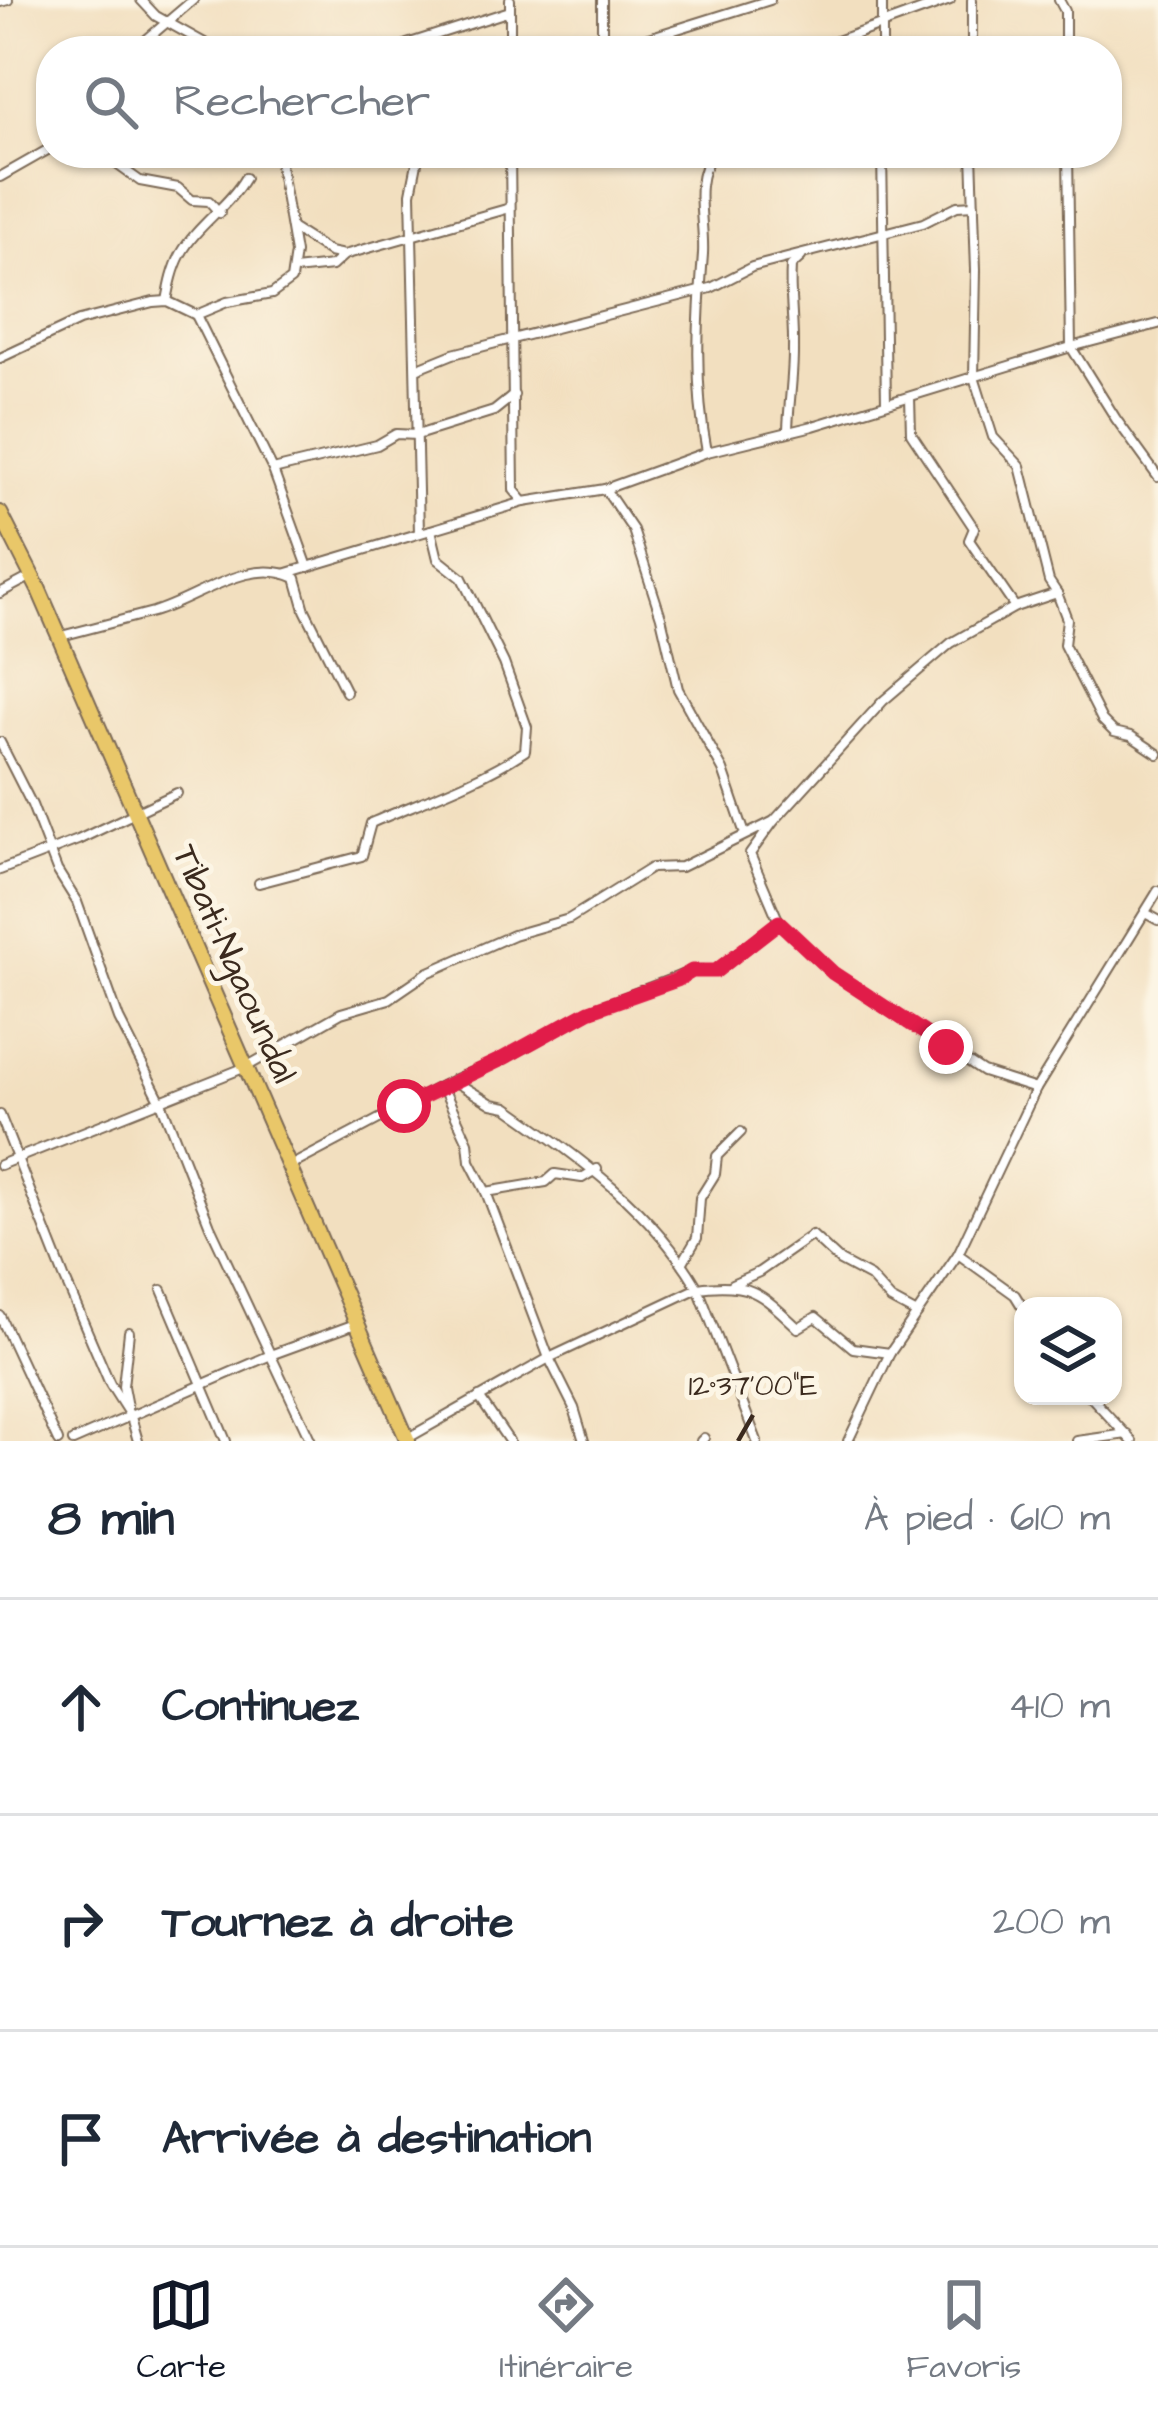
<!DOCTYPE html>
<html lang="fr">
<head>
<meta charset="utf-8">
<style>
  body { margin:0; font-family:"Architects Daughter",sans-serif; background:#f6f6f7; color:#1f2937 }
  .controls { position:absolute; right:36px; bottom:36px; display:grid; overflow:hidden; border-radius:24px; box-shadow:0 3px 9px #0004 }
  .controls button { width:108px; height:108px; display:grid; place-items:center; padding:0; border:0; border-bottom:3px solid #e0e1e3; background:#fff; color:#1f2937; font:60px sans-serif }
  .stop { position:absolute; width:36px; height:36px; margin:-27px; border:9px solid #e11d48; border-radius:50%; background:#fff }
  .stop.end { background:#e11d48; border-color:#fff; box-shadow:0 3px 12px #0008 }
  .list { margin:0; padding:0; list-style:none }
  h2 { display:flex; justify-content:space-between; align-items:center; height:156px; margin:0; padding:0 48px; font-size:51px }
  h2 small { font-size:39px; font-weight:400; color:#747a83 }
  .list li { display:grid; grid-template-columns:78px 1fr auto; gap:36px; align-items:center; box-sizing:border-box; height:216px; padding:0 48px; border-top:3px solid #e0e1e3 }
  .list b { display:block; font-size:45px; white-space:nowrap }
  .list em { font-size:39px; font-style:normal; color:#747a83 }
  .icon { flex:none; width:66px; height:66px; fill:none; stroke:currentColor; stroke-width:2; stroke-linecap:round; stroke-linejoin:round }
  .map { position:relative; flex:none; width:1158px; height:1441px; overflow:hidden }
  .search { position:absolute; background:#fff; box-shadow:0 3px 9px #0004; left:36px; right:36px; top:36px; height:132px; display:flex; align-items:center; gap:30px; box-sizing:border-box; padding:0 42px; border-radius:48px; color:#747a83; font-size:45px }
  .sheet { height:804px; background:#fff }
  nav { display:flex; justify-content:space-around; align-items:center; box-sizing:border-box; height:168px; border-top:3px solid #e0e1e3; background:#fff; font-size:33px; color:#747a83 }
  nav a { display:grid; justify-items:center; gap:6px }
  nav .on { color:#111827 }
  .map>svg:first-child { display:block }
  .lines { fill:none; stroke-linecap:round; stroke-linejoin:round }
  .minor-casing { stroke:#7b6956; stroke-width:12 }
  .trunk-casing { stroke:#7b6956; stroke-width:18 }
  .minor { stroke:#fff; stroke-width:8 }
  .trunk { stroke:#e9c769; stroke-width:14 }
  .route { stroke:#e11d48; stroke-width:15 }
  .ticks { fill:none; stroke:#3b2a1e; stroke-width:4.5 }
  .labels { text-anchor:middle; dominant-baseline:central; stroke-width:10; stroke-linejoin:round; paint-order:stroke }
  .street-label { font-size:36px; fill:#3b2a1e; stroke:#fcf5e5 }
  .ticks-label { font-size:30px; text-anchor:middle; fill:#3b2a1e; stroke:#fcf5e5; stroke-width:10; stroke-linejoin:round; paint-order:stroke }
</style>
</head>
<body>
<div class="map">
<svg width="1158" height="1441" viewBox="0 0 1158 1441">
  <rect width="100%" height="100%" fill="#fcf5e5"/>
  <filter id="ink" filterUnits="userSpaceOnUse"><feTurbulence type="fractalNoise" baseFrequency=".00833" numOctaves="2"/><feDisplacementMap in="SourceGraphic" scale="24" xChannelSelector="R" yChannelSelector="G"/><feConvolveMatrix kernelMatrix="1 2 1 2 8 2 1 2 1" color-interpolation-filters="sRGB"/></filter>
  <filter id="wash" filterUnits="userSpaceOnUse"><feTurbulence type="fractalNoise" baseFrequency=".004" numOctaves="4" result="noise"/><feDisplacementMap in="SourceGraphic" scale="48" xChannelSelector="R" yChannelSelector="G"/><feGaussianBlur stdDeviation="2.7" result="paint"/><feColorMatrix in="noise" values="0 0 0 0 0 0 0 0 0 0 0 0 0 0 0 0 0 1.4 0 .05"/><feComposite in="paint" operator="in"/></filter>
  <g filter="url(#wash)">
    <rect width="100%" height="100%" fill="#f2dfbf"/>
  </g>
  <g filter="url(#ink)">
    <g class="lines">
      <g class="minor-casing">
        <g id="minor">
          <path d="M141,0l15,16 63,35"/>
          <path d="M510,0v51"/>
          <path d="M1059,0l6,11v40"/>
          <path d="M0,2l8,-2"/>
          <path d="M133,51l60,-51"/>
          <path d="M407,51v-7l103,-33"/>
          <path d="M602,51v-51"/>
          <path d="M607,51l163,-51"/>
          <path d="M809,51l141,-51"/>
          <path d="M882,51v-51"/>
          <path d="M972,51v-51"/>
          <path d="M74,153h1"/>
          <path d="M101,153l39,28 38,7 14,12 17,1 11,12"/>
          <path d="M510,153l4,337 10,12"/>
          <path d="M882,153l4,250"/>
          <path d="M972,153l4,117 -2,107 19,60 27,29 29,115 8,12"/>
          <path d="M0,177l51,-29"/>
          <path d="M293,229l36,23 15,3 166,-47"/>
          <path d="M294,270l38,-4 12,-11"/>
          <path d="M167,301c3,-16 6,-32 14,-47 16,-29 47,-47 64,-76"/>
          <path d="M196,315l77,155 35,97"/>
          <path d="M1158,324l-87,23 45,72 42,58"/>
          <path d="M0,358l79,-37 74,-19 14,-1 29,14 31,-13 45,-8 19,-14 4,-27 -17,-100"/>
          <path d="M416,369l37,-15 258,-66 41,-21 171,-44 34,-17 17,-1"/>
          <path d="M910,397l1,36 63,95 -5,12 46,67"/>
          <path d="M788,429c1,-26 5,-52 5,-77 1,-30 -4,-56 -2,-86l10,-9"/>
          <path d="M707,452c-13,-66 -9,-132 -4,-198 2,-34 -12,-72 10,-101"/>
          <path d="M273,470l104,-25 19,-11 21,1 77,-24 20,-16"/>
          <path d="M605,489l28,41 28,87 17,72 45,81 22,64"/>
          <path d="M419,533l-8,-340 8,-40"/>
          <path d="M284,574l240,-72 81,-13 102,-37 106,-26 258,-79 -3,-194"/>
          <path d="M0,593l30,-16"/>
          <path d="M61,636c30,-8 61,-16 92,-24 45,-13 96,-57 143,-34l9,32 41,82"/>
          <path d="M0,742l32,63 25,65 20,32 42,117 42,83 49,124 101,215"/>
          <path d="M774,821l-24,33 29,68 54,51 150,99 53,17"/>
          <path d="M0,870l78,-30 99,-47"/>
          <path d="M259,883l103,-27 9,-33c53,-23 107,-41 154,-72l2,-24 -23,-64 -42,-85 -24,-19 -7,-29"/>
          <path d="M1147,914l11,6"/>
          <path d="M454,1081l38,23 15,3c74,52 144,101 191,181 52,-7 63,5 100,40l18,-11 37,31 37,5"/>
          <path d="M442,1086l26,56 2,19 16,31 63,166 25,50 10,33"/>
          <path d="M0,1115l64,162 46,107 21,33 7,24"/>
          <path d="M0,1165l246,-98 95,-54 48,-14 38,-26 86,-38 56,-16 82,-51 30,-1 93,-46 109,-120 68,-58 64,-36 42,-14 10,26 -3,26 38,75 12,12 17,4 27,18"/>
          <path d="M290,1166l163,-86 48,-20 88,-49 103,-40h24l63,-49"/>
          <path d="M486,1192l60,-10 9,-8 27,4 15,-9"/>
          <path d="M958,1254l57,41 8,13"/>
          <path d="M683,1262l14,-24 3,-40 15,-24 2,-18 24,-24"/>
          <path d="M732,1284l27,-12 53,-37 28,26 30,16 21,23 26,14"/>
          <path d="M162,1290l64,151"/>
          <path d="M0,1316l58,125"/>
          <path d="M1090,1396l42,45"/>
          <path d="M479,1397l30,44"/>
          <path d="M127,1407l-4,-21 6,-54"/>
          <path d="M408,1438l141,-80 149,-70 59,153"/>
          <path d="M73,1441l200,-87 85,-31"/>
          <path d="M701,1441l3,-3"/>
          <path d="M848,1441l42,-88 68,-99 78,-165 122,-198"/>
          <path d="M1077,1441l50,-7"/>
        </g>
      </g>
      <g class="trunk-casing">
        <path id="trunk" d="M0,513l39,77 369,851"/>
      </g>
      <use href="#minor" class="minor"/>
      <use href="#trunk" class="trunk"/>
    </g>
  </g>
  <g class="lines" filter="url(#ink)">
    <path class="route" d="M404,1106l96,-46 89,-49 88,-31 15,-9h24l63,-49 54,51 113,74"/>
  </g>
  <path class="ticks" d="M738,1441l15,-26"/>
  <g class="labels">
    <g class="street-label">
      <text transform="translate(234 964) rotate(66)">Tibati-Ngaoundal</text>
    </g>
  </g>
  <g class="ticks-label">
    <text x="753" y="1395">12°37'00"E</text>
  </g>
</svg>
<div class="controls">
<button><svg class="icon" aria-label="layers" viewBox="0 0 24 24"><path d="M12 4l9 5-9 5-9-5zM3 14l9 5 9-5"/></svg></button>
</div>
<div class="stop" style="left:404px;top:1106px"></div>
<div class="stop end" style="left:946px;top:1047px"></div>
<div class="search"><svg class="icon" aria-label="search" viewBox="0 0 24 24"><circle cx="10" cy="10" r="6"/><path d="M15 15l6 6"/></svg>Rechercher</div>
</div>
<section class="sheet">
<h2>8 min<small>À pied · 610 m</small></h2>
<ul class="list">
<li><svg class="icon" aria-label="ahead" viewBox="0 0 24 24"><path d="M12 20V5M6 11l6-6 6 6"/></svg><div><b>Continuez</b></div><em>410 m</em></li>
<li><svg class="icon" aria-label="right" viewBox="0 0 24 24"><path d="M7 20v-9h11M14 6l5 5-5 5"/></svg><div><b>Tournez à droite</b></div><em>200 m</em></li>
<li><svg class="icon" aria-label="arrive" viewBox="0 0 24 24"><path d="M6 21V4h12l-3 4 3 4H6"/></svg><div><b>Arrivée à destination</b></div></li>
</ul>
</section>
<nav>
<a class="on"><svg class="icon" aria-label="map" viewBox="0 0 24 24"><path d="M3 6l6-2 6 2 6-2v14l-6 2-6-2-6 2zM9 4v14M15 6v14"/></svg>Carte</a>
<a><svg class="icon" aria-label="directions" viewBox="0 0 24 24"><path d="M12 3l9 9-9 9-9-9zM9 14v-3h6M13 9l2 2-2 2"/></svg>Itinéraire</a>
<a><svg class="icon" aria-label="saved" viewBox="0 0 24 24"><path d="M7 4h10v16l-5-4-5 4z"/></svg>Favoris</a>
</nav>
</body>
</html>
